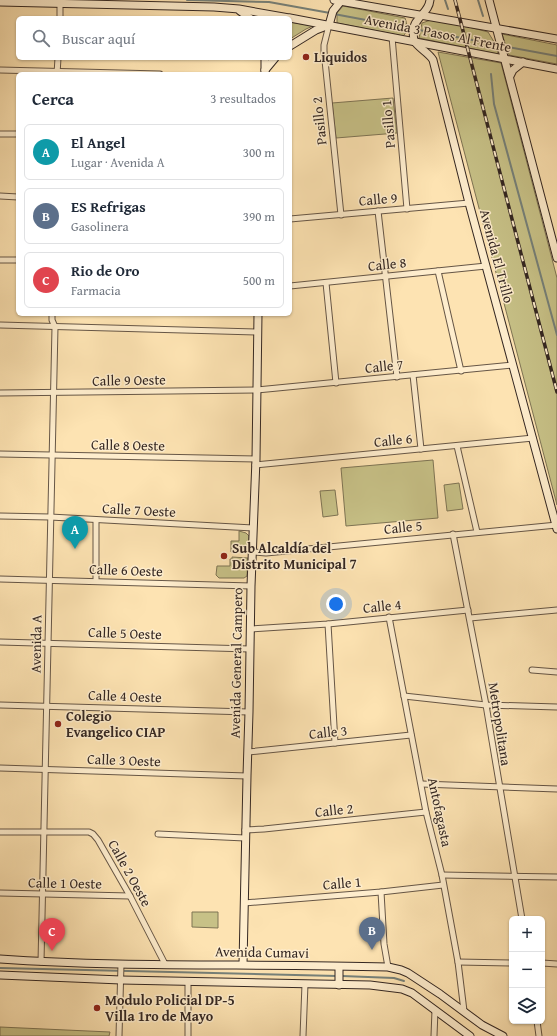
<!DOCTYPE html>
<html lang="es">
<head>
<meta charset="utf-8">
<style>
  body { margin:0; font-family:"Gentium Book Plus",serif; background:#f6f6f7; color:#1f2937 }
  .controls { position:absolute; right:12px; bottom:12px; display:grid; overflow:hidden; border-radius:6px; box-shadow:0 1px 3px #0004 }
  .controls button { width:36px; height:36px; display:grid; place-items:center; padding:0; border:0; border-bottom:1px solid #e0e1e3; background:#fff; color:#1f2937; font:20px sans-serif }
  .you { position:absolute; left:336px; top:604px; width:14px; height:14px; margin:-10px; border:3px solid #fff; border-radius:50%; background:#1a73e8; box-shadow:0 0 0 6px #1a73e833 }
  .badge { display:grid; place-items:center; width:26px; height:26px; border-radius:50%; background:#db2777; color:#fff; font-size:13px; font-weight:700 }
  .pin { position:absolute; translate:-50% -33px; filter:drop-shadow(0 1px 2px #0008) }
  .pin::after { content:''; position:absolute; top:21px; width:14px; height:12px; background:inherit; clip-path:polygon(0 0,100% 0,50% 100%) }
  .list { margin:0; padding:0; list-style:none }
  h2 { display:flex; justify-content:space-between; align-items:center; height:52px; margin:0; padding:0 16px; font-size:17px }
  h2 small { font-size:13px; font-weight:400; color:#747a83 }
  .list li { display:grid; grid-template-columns:26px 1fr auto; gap:12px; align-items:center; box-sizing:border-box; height:56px; margin:0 8px 8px; padding:0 8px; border:1px solid #e0e1e3; border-radius:6px }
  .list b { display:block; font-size:15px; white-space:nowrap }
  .list p { margin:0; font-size:13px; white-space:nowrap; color:#747a83 }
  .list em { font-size:13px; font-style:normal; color:#747a83 }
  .icon { flex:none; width:22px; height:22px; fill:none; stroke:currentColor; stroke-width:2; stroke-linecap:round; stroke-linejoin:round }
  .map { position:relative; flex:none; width:557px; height:1036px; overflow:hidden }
  .search { position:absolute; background:#fff; box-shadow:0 1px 3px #0004; left:16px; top:16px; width:276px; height:44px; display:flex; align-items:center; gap:10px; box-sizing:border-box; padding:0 14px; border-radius:6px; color:#747a83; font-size:15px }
  .panel { position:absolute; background:#fff; box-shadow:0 1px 3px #0004; left:16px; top:72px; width:276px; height:244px; border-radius:6px }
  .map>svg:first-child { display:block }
  .green { fill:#c7c187; stroke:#7e7454 }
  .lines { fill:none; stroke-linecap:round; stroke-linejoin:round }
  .stream { stroke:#76817a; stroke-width:2 }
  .street-casing { stroke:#665646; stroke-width:7 }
  .secondary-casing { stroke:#342722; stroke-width:9 }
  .street { stroke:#feedcd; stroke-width:5 }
  .secondary { stroke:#feedcd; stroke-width:7 }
  .rail-casing { stroke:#342722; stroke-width:3.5 }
  .rail { stroke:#feedcd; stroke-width:2; stroke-dasharray:6; stroke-linecap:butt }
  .poi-dot { fill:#8f2418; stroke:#feedcd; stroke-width:1.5 }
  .labels { text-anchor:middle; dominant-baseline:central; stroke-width:3; stroke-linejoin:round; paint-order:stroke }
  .street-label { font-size:14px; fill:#342722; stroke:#feedcd }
  .poi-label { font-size:14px; font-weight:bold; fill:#342722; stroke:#feedcd; text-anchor:start }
</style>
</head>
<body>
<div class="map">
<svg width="557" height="1036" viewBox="0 0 557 1036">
  <rect width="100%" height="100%" fill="#fde3b2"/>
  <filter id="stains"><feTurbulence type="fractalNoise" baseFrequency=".005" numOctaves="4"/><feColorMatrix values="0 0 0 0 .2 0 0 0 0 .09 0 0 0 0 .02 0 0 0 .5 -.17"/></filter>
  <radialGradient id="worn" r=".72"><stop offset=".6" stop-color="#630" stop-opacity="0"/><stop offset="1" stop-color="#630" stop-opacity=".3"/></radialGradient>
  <g class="green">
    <path d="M343,6l62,12c2,6 4,13 -2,18l-66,-13v-10z"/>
    <path d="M431,20l26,4 31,8 8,13 2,9 -79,-16 3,-15z"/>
    <path d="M290,22l23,4 -7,3 -16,10z"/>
    <path d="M502,34l55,11v19l-48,-9z"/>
    <path d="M438,52l63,11 56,215v227z"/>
    <path d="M393,98l4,35 -61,5 -4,-35z"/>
    <path d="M433,460l5,58 -92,8 -5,-58z"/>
    <path d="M459,483l4,26 -16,2 -3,-26z"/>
    <path d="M335,490l3,25 -15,2 -3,-26z"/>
    <path d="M239,531l7,2 3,3 -1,17 -17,-1v-11h8z"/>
    <path d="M232,557l16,1 -1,18 -3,2h-25l-3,-3 1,-9h13v-7h2z"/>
    <path d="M192,912h26v16l-26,-1z"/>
    <path d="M0,1027l110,5 -1,4h-109z"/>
  </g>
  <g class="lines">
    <g class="stream">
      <path d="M187,0l82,2 61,11"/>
      <path d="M445,0l3,9"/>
      <path d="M478,0l5,16"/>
      <path d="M334,14l165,31"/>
      <path d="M503,46l54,10"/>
      <path d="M491,74l3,30 63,231"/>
      <path d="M0,968l337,8"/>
      <path d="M342,976l52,2 10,3"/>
    </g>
    <g class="street-casing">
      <g id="street">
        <path d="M60,18v-14"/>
        <path d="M329,25l-5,20v6l17,164"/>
        <path d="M392,37l15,172"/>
        <path d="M0,70l160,4"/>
        <path d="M57,74l1,-16"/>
        <path d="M0,134h18"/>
        <path d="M0,196l18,1"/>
        <path d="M378,211l19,166"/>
        <path d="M290,219l179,-16"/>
        <path d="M0,260h18"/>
        <path d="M438,271l23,100"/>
        <path d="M326,283l10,100"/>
        <path d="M290,286l196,-20"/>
        <path d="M0,325l258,7"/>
        <path d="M413,375l8,74"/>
        <path d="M0,393l257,-3 256,-25"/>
        <path d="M457,446l20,86"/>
        <path d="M0,454l256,5"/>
        <path d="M255,465l278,-27"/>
        <path d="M0,516l50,1 203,11"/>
        <path d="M453,534l33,171 36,214"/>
        <path d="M253,552l13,1 291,-28"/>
        <path d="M0,579l251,7"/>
        <path d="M96,581v-61"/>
        <path d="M389,617l37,195 16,63 16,87 6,49"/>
        <path d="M470,618l87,-8"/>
        <path d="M328,624l7,119"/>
        <path d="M251,629l77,-5 140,-14"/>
        <path d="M0,642l250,7"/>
        <path d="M532,670l25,2"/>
        <path d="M404,696l82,9 71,2"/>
        <path d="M0,705l249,7"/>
        <path d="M248,752l163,-17"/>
        <path d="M0,768l247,8"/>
        <path d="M422,784l135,5"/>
        <path d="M245,830l19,-1 162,-17"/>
        <path d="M0,832h89l4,2 5,6 32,56 35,68"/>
        <path d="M158,834l87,4"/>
        <path d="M442,875l115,2"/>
        <path d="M381,892l3,52 4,23"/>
        <path d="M0,893l130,3"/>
        <path d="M244,903l137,-11 62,-7"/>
        <path d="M41,962l14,-635 -3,-7v-6"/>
        <path d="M458,962l54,1"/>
        <path d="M542,963l15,1"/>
        <path d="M537,1021l2,15"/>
        <path d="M119,1036l2,-72"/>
        <path d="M188,1036v-55"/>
        <path d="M303,1036l2,-52"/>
        <path d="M434,1036l1,-26"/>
      </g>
    </g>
    <g class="secondary-casing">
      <g id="secondary">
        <path d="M334,0l223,39"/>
        <path d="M430,0c-1,10 -8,13 -13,21 -4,4 -5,16 -2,21 5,7 14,11 18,18l36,143 88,326"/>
        <path d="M489,0l68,258"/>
        <path d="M0,2l214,5 25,2 50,9"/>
        <path d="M240,11l10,7"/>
        <path d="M290,18l267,51"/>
        <path d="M290,46l26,-16 13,-5 4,-14 8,-10"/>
        <path d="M265,58v16"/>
        <path d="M265,70l10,-12"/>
        <path d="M510,76l3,-6 10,-8"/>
        <path d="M0,959c129,9 259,4 388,8l13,3 7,3 32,21 42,31 21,11"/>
        <path d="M243,964l4,-188 2,-64 2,-126 5,-127 2,-145"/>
        <path d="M339,967v18"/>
        <path d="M0,975l121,5 249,5 32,4 10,4 58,43"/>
      </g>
    </g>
    <use href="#street" class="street"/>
    <use href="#secondary" class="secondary"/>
    <g class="rail-casing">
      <path id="rail" d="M455,0l102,392"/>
    </g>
    <use href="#rail" class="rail"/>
  </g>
  <g class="poi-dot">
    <circle cx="306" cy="57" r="4"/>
    <circle cx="224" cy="556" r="4"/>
    <circle cx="58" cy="724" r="4"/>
    <circle cx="97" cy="1008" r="4"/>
  </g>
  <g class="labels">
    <g class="street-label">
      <text transform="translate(438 33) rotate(11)">Avenida 3 Pasos Al Frente</text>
      <text transform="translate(319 121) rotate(-96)">Pasillo 2</text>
      <text transform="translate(388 124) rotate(-95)">Pasillo 1</text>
      <text transform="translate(378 199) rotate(-5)">Calle 9</text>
      <text transform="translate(497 256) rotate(75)">Avenida El Trillo</text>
      <text transform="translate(387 264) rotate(-6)">Calle 8</text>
      <text transform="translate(384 366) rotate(-6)">Calle 7</text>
      <text transform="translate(129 380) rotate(-1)">Calle 9 Oeste</text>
      <text transform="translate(393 440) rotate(-6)">Calle 6</text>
      <text transform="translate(128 445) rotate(1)">Calle 8 Oeste</text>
      <text transform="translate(139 510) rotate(3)">Calle 7 Oeste</text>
      <text transform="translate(403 527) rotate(-6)">Calle 5</text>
      <text transform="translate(126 570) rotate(2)">Calle 6 Oeste</text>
      <text transform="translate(382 606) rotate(-6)">Calle 4</text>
      <text transform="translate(125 633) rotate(2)">Calle 5 Oeste</text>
      <text transform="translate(36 644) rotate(-89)">Avenida A</text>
      <text transform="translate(236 663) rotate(-89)">Avenida General Campero</text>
      <text transform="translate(125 696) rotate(2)">Calle 4 Oeste</text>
      <text transform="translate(500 724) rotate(81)">Metropolitana</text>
      <text transform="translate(328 732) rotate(-6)">Calle 3</text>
      <text transform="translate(124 760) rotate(2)">Calle 3 Oeste</text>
      <text transform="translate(334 810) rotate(-6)">Calle 2</text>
      <text transform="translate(440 812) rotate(78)">Antofagasta</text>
      <text transform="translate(130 873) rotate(61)">Calle 2 Oeste</text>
      <text transform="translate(65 883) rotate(1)">Calle 1 Oeste</text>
      <text transform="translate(342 883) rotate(-5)">Calle 1</text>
      <text transform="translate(262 952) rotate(1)">Avenida Cumavi</text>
    </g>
    <g class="poi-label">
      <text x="314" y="57">Liquidos</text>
      <text x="232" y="548">Sub Alcaldía del<tspan x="232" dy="16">Distrito Municipal 7</tspan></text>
      <text x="66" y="716">Colegio<tspan x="66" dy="16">Evangelico CIAP</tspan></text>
      <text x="105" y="1000">Modulo Policial DP-5<tspan x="105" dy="16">Villa 1ro de Mayo</tspan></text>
    </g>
  </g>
  <rect width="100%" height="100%" filter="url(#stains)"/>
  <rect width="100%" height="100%" fill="url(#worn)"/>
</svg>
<div class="controls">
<button>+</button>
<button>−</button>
<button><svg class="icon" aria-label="layers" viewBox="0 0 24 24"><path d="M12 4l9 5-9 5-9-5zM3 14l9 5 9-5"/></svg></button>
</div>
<div class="you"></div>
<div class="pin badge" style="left:75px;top:549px;background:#0f9aa8">A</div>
<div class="pin badge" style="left:372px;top:950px;background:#5c6f8a">B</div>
<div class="pin badge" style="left:52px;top:951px;background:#e0444e">C</div>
<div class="search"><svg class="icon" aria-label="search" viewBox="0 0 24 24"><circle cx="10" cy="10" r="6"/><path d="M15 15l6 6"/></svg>Buscar aquí</div>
<section class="panel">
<h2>Cerca<small>3 resultados</small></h2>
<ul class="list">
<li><span class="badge" style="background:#0f9aa8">A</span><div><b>El Angel</b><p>Lugar · Avenida A</p></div><em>300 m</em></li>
<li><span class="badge" style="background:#5c6f8a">B</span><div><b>ES Refrigas</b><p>Gasolinera</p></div><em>390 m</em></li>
<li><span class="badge" style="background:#e0444e">C</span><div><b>Rio de Oro</b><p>Farmacia</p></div><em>500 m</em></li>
</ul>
</section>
</div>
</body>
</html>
